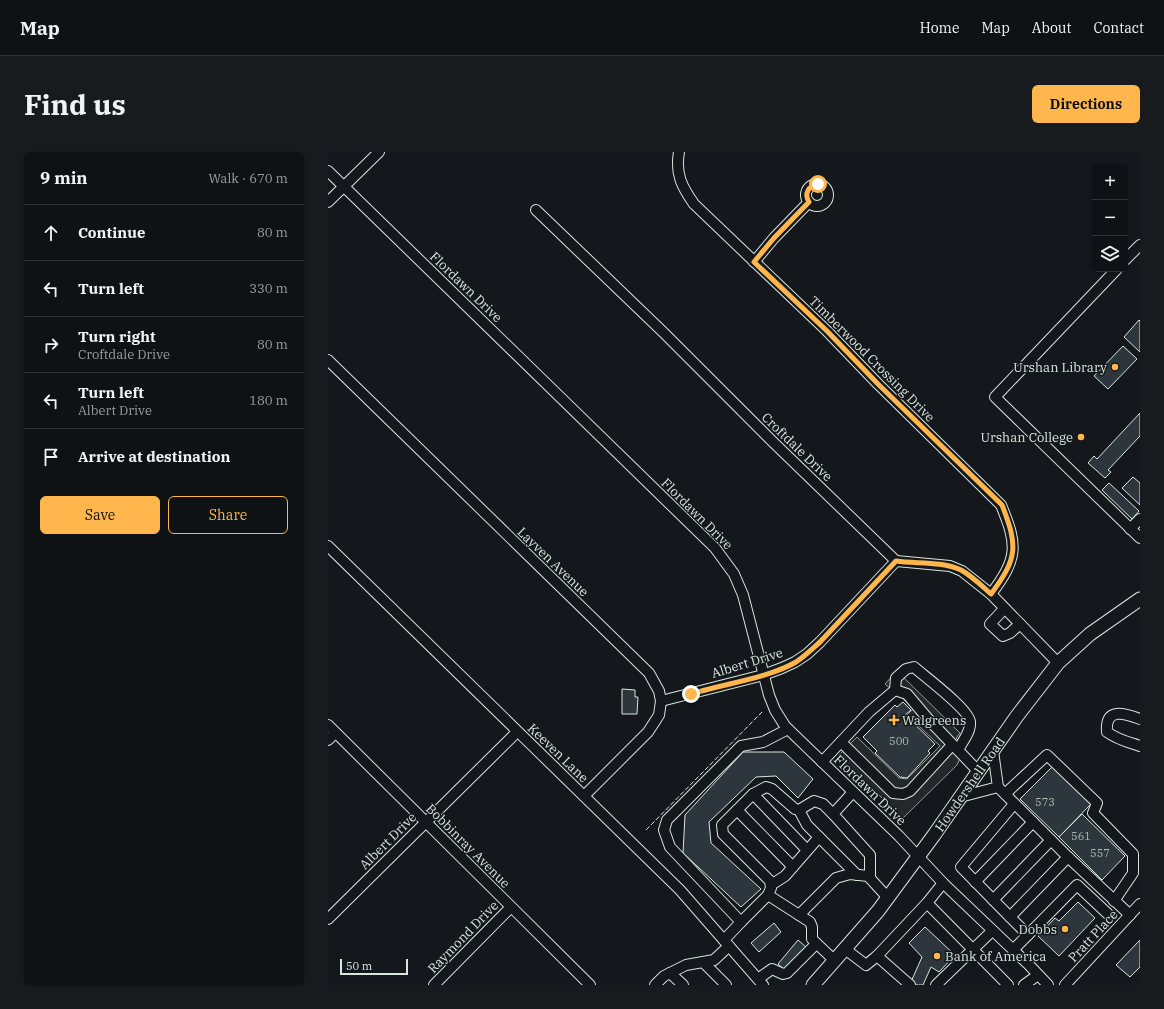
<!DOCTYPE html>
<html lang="en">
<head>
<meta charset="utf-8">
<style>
  body { margin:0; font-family:"IBM Plex Serif",serif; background:#181b1e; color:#f1f3f6 }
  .controls { position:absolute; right:12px; top:12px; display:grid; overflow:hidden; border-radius:6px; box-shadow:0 1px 3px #0004 }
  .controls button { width:36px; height:36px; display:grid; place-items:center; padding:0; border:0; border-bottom:1px solid #2f3234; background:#0f1215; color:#f1f3f6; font:20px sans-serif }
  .scale { position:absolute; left:12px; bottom:10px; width:68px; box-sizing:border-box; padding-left:4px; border:2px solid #d8e6dc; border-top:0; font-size:11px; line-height:14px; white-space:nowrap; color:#d8e6dc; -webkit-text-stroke:3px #14181c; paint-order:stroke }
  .stop { position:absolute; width:12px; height:12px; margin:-9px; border:3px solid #ffb74d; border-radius:50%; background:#fff }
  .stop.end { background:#ffb74d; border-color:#fff; box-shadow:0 1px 4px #0008 }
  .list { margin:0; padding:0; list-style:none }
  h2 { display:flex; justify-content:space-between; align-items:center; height:52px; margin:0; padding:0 16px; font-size:17px }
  h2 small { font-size:13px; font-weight:400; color:#9b9ea0 }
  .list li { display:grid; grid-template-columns:26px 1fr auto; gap:12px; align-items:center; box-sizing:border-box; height:56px; padding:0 16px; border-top:1px solid #2f3234 }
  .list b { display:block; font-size:15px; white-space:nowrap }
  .list p { margin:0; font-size:13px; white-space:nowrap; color:#9b9ea0 }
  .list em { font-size:13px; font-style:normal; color:#9b9ea0 }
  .actions { display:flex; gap:8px; padding:12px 16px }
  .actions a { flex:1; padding:9px 0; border:1px solid #ffb74d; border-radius:6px; text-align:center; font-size:14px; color:#ffb74d }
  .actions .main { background:#ffb74d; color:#111 }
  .icon { flex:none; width:22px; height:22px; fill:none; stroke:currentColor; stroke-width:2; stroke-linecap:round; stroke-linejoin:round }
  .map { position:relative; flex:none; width:812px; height:833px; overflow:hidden; border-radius:6px }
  header { display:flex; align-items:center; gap:24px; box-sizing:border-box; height:56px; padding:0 20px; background:#0f1215; border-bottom:1px solid #2f3234 }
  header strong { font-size:19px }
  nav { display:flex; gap:22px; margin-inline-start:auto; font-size:14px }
  .intro { display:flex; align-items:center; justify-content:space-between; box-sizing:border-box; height:96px; padding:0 24px }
  h1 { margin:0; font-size:28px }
  .button { padding:10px 18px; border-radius:6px; background:#ffb74d; color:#111; font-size:14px; font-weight:700 }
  main { display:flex; gap:24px; padding:0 24px }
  aside { flex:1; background:#0f1215; border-radius:6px; box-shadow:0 1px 3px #0004 }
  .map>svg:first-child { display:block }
  .parking { fill:#24282b; stroke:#939e99 }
  .building { fill:#2c363c; stroke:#d8e6dc }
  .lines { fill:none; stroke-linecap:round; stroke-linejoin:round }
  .minor-casing { stroke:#d8e6dc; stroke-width:12 }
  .major-casing { stroke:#d8e6dc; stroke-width:15 }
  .minor { stroke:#14181c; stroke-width:10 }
  .major { stroke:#14181c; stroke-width:13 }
  .fence { stroke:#d8e6dc; stroke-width:1; stroke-dasharray:5 2; stroke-linecap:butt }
  .route { stroke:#ffb74d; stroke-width:5 }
  .poi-dot { fill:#ffb74d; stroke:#14181c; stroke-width:1.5 }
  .labels { text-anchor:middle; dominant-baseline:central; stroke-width:3; stroke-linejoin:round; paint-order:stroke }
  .number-label { font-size:11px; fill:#adbab4 }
  .street-label { font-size:13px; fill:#d8e6dc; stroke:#14181c }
  .poi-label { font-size:13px; fill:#d8e6dc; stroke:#14181c; text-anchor:end }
</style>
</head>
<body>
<header>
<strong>Map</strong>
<nav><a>Home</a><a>Map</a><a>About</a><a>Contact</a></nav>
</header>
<div class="intro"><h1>Find us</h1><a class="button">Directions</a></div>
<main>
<aside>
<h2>9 min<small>Walk · 670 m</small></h2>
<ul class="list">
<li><svg class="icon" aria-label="ahead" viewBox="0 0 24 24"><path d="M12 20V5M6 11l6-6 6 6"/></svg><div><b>Continue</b></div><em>80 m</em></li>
<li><svg class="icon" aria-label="left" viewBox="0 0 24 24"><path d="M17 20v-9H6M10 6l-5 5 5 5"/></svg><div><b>Turn left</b></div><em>330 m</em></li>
<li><svg class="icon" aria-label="right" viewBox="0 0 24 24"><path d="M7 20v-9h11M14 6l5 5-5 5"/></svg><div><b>Turn right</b><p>Croftdale Drive</p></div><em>80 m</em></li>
<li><svg class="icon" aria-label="left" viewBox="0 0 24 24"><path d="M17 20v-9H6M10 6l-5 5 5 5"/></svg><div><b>Turn left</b><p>Albert Drive</p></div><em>180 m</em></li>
<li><svg class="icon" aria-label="arrive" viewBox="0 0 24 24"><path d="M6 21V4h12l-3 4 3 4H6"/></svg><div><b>Arrive at destination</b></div></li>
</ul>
<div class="actions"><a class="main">Save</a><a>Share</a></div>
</aside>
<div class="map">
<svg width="812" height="833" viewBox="0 0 812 833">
  <rect width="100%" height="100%" fill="#14181c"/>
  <path class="parking" d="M569,519l63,62 -4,5 9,9 -8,18 -54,53 -65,-62 19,-19 42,41 8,1 33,-33 -33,-31 7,-7 -29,-24z"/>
  <g class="building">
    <path d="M811,168l1,1v31l-16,-15z"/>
    <path d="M795,194l14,13 -29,30 -14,-13z"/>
    <path d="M812,261v23l-32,34 3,2 -6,6 -17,-15 6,-7 3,3z"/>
    <path d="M805,325l7,6v22l-18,-17z"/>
    <path d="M781,331l30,28 -7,8 -30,-29z"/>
    <path d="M294,537l13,1v7h3l-1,17h-15z"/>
    <path d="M575,550l8,8 -6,5 30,29 -7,7 2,2 -23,25 -7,-1 -25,-24 2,-2 -14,-14 32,-32 2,2z"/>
    <path d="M415,600h41l29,27 -15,19 -22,-22 -20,1 -47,45 2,21 50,46 -20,18 -58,-54 2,-38z"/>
    <path d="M724,615l39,37 -32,33 -39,-38z"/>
    <path d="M754,662l43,42 -23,24 -43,-43z"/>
    <path d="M750,750l17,16 -36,38 -21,-20 17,-18 4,3z"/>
    <path d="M446,771l7,9 -22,20 -8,-9z"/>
    <path d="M597,775l30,28 -16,17 -8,-5 -8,18h-11l-2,-1 12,-27 -13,-14z"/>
    <path d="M470,788l8,7 -21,23 -7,-6z"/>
    <path d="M812,788v27l-10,10 -14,-12z"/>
  </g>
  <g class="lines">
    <g class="minor-casing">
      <g id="minor">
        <path d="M351,0c-4,22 3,35 15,52l133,127 51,53 123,121c17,41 17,53 -10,89"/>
        <path d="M0,19l387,377 19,26 9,21 26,100 6,15 10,16 114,110 44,47 86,82 19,20"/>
        <circle cx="489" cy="43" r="11"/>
        <path d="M0,50l51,-50"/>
        <path d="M208,58l127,122 110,110 123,119 54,5 12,5 29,23 67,69"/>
        <path d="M797,108l15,-15"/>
        <path d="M426,110l20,-24 35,-36"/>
        <path d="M789,117l-122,128 145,141"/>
        <path d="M0,208l321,313 10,18 2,10 -2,14 -11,17 -64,64"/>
        <path d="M802,377l10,-10"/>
        <path d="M0,394l352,344 83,95"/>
        <path d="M676,457l-14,15 13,12 7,-3 10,-9"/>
        <path d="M567,538l1,-12 10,-9 8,-2c10,9 56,43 56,55 1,10 -8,20 -12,28"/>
        <path d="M333,549l102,-26 19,-7 13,-6 12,-8 13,-12 76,-81"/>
        <path d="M812,567c-16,-6 -35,-12 -33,13 11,8 21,10 33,14"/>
        <path d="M0,573l262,260"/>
        <path d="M0,588l7,-7"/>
        <path d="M513,590l52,51 10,1 7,-3 42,-46"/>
        <path d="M494,610l47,-50 26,-22 12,4 22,26 49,51"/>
        <path d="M670,635l70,70 62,58"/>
        <path d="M525,640l-20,22 37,41v23"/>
        <path d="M425,642l54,56"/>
        <path d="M677,642l42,-39 50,48 -4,10 40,41v19l-19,28"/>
        <path d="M632,645l38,-10 -5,-36"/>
        <path d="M409,658l56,57"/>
        <path d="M471,658l8,15 50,50"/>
        <path d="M647,730l58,-60"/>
        <path d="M443,733l14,-9 34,-39"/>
        <path d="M440,743l3,-7 -1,-7 -47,-47 -1,-9 31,-31 13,-7 6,2 23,20 4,1 15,-9 9,3 10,10"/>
        <path d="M665,748l58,-60"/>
        <path d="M599,751l16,-20"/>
        <path d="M471,763l37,-37 14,-4 18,2 20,22"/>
        <path d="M682,765l-49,-50 53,-63"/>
        <path d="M0,767l189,-187"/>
        <path d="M413,770l27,-27 42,27 2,5v12l23,22"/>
        <path d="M700,783l-18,-18 58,-60"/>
        <path d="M396,788l17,-18 -71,-75 -6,-17 3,-10 74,-74 22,-4 25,-13"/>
        <path d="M517,797l21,16 11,-9 33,29"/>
        <path d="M685,798l64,-65 31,29"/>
        <path d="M549,804l50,-53 81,82"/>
        <path d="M375,810l23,23"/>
        <path d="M342,821l13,12"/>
        <path d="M430,827l14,-10 11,5 4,-1 29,-29"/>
        <path d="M106,833l77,-78"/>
        <path d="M327,833l9,-9 22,-11 28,-5 15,-14"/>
        <path d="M608,833l56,-54"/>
        <path d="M696,833l14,-10"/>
        <path d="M737,833l75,-81"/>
      </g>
    </g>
    <g class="major-casing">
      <g id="major">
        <path id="s1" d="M485,833l65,-74 56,-76 83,-119 41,-53 32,-29 50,-35"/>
      </g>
    </g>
    <use href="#minor" class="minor"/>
    <use href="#major" class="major"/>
    <path class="fence" d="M318,678l116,-118"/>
  </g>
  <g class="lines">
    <path class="route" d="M363,542c32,-10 78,-16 105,-32 9,-6 16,-13 24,-20l76,-81c21,3 45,0 65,9 11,6 21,16 30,24 27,-36 27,-48 11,-89l-124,-121 -51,-53 -73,-69 20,-24 35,-36c-5,-8 -1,-16 9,-18"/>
  </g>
  <g class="poi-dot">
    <circle cx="787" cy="215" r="4"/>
    <circle cx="753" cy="285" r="4"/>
    <path d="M564 562h4v4h4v4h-4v4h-4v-4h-4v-4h4z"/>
    <circle cx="737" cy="777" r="4"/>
    <circle cx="609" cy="804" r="4"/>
  </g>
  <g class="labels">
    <g class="number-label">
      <text x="571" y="589">500</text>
      <text x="717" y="650">573</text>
      <text x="753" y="684">561</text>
      <text x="772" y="701">557</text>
    </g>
    <g class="street-label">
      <text transform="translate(138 135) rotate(44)">Flordawn Drive</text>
      <text transform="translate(544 207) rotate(45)">Timberwood Crossing Drive</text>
      <text transform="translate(469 295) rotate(44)">Croftdale Drive</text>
      <text transform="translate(369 362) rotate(45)">Flordawn Drive</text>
      <text transform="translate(225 410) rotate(44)">Layven Avenue</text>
      <text transform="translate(419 511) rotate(-17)">Albert Drive</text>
      <text transform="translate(230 601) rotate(44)">Keeven Lane</text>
      <text stroke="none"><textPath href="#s1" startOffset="255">Howdershell Road</textPath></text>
      <text transform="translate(542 638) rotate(44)">Flordawn Drive</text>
      <text transform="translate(60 689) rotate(-45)">Albert Drive</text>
      <text transform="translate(140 694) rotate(45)">Bobbinray Avenue</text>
      <text transform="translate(765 784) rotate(-47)">Pratt Place</text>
      <text transform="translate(135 785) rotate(-46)">Raymond Drive</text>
    </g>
    <g class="poi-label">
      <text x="779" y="215">Urshan Library</text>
      <text x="745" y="285">Urshan College</text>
      <text x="574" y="568" text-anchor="start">Walgreens</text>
      <text x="729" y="777">Dobbs</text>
      <text x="617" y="804" text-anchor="start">Bank of America</text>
    </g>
  </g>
</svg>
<div class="controls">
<button>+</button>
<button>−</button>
<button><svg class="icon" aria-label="layers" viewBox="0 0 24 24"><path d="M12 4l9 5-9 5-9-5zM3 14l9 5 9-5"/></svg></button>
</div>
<div class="scale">50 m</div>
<div class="stop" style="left:490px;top:32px"></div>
<div class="stop end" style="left:363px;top:542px"></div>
</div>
</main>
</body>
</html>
